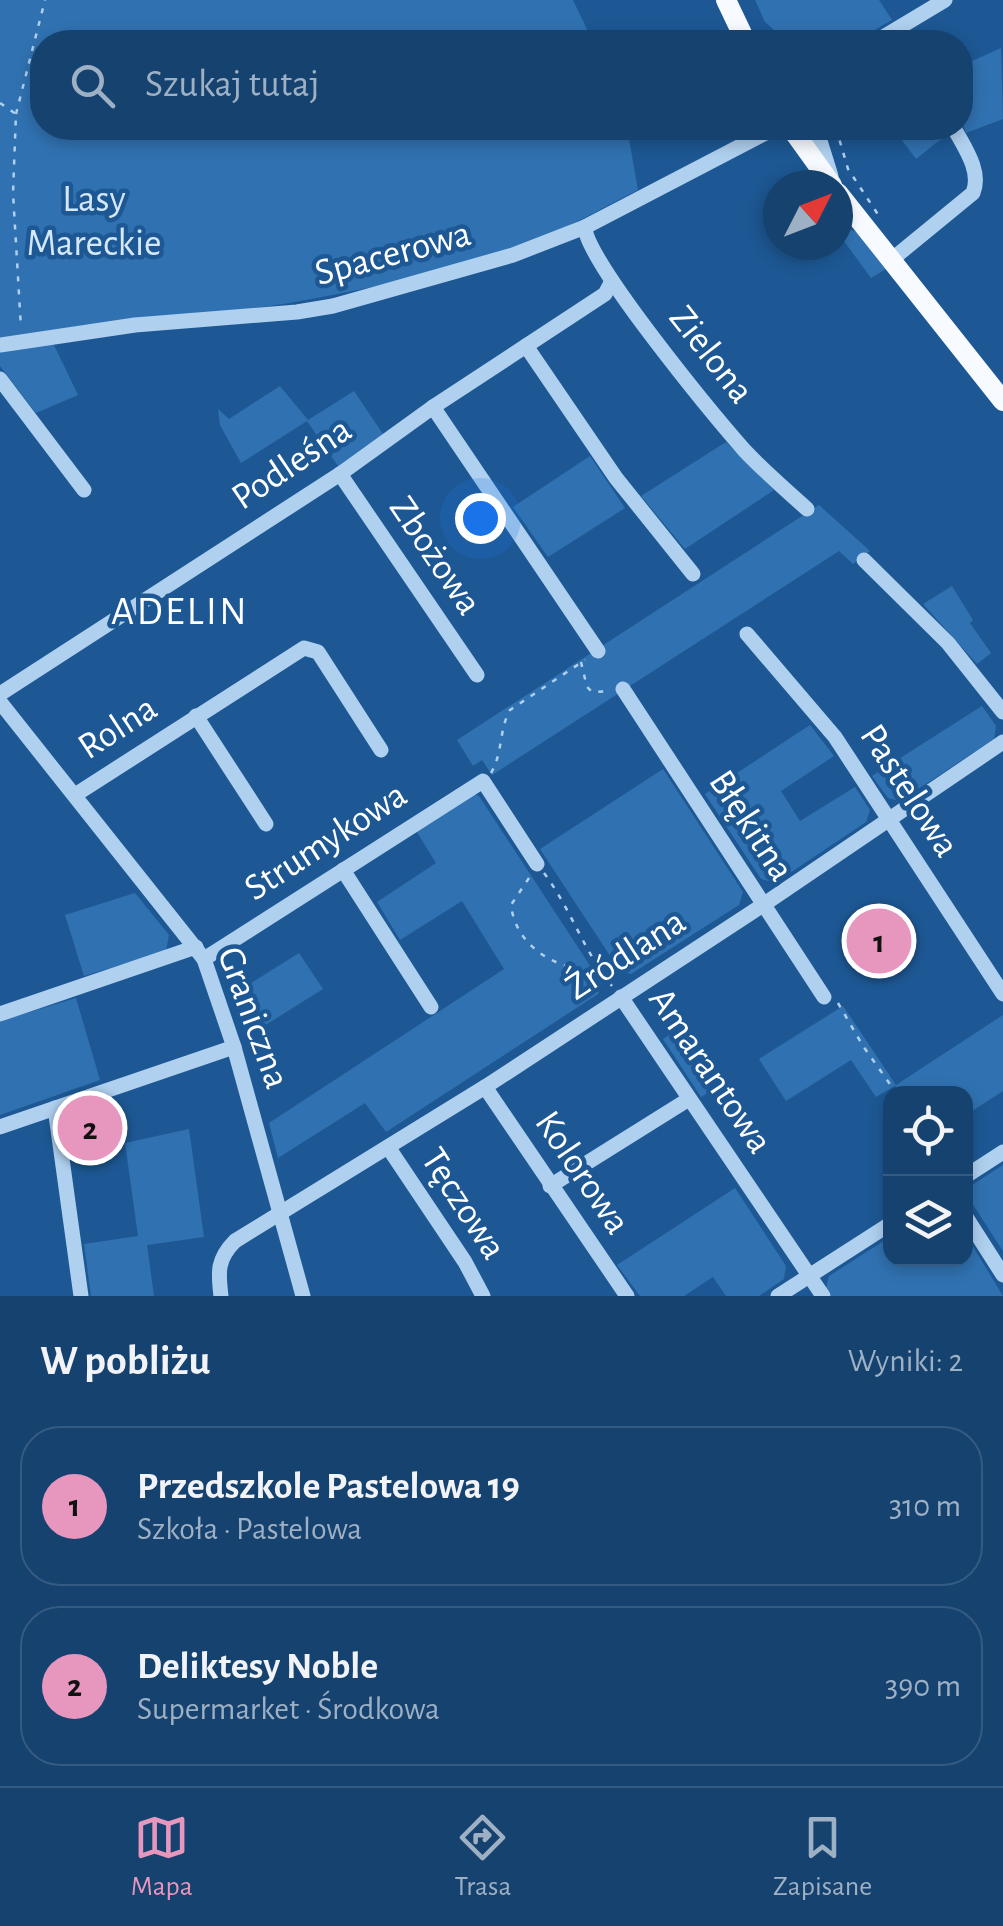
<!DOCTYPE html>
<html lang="pl">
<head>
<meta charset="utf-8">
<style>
  body { margin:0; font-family:"Alegreya Sans",sans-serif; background:#1f4974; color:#f1f3f6 }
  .controls { position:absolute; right:30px; bottom:30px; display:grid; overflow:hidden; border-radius:20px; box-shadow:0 5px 15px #0003 }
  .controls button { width:90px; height:90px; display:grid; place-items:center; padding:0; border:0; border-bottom:2px solid #355b82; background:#16426f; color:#f1f3f6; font:50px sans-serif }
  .compass { position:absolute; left:763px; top:170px; width:90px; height:90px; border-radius:50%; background:#16426f; box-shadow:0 5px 15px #0003; rotate:48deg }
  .you { position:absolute; left:480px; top:518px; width:35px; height:35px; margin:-25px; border:8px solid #fff; border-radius:50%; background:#1a73e8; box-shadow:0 0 0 15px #1a73e833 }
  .badge { display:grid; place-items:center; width:65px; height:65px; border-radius:50%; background:#e797bd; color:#111; font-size:32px; font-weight:700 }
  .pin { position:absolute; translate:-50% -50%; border:5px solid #fff; box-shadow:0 2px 10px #0006 }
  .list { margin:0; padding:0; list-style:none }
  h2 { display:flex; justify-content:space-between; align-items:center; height:130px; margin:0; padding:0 40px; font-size:42px }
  h2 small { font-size:32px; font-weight:400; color:#9eb0c3 }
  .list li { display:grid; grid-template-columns:65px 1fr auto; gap:30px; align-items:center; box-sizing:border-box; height:160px; margin:0 20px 20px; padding:0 20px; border:2px solid #355b82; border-radius:40px }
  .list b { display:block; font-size:38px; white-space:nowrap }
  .list p { margin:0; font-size:32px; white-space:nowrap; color:#9eb0c3 }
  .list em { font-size:32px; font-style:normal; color:#9eb0c3 }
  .icon { flex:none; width:55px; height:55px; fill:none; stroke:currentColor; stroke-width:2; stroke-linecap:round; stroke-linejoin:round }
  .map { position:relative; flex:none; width:1003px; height:1296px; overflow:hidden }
  .search { position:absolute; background:#16426f; box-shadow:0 5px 15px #0003; left:30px; right:30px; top:30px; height:110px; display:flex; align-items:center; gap:25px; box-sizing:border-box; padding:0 35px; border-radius:40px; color:#9eb0c3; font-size:38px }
  .sheet { height:490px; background:#16426f }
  nav { display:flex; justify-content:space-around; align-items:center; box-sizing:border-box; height:140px; border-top:2px solid #355b82; background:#16426f; font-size:28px; color:#9eb0c3 }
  nav a { display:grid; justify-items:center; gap:5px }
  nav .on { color:#e797bd }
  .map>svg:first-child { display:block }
  .green { fill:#3072b1 }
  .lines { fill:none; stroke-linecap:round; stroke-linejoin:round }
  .path { stroke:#afd0ef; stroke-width:2.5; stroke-dasharray:5 8; stroke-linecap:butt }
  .minor { stroke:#afd0ef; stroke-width:15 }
  .major { stroke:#f7faff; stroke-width:20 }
  .labels { text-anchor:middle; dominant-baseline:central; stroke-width:9; stroke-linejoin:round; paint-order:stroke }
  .park-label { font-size:38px; fill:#d5e8fa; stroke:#1d5894 }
  .street-label { font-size:38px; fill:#fff; stroke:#1d5894 }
  .neighbourhood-label { font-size:40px; letter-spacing:2.5px; fill:#fff; stroke:#1d5894 }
</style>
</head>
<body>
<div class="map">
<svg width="1003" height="1296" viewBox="0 0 1003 1296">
  <rect width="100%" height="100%" fill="#1d5894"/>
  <g class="green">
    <path d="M0,0h573l20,42h-551v86h585l11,62c-33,16 -67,37 -102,50 -172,64 -356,78 -536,101z"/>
    <path d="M755,0h124l13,20 -38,22h-67l-22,-20z"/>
    <path d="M1001,48l2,71 -37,14 -5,-13v-54z"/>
    <path d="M893,128h55l2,4 -34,27z"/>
    <path d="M851,230l6,2 29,37 -15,9 -33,-45z"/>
    <path d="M53,343l25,52 -42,18 -36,-47v-14z"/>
    <path d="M280,386l28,34 46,-29 29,43 -45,32 -31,-45 -66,42 -21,-38 -2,-16 11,10z"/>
    <path d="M726,442l48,48 -89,59 -44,-53z"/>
    <path d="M590,456l35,52 -77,49 -35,-50z"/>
    <path d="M819,505l51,46 -17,13 -14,-13 -347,224 -10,-15 -9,6 -16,-26z"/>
    <path d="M952,586l21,34 -3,3 21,30 -14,11 -54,-60z"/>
    <path d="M982,706l14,20 -2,13 -94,62 -12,-3 -16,-22z"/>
    <path d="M810,725l24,31 -53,35 19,30 55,-34 15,23 -4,12 -91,61 -14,-4 -56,-85z"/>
    <path d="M663,769l80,123 -4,13 -108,69 -11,-3 -80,-122z"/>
    <path d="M470,793l9,3 123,188 -4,10 -212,138 -21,-29 -87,55 -9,-35 235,-154 -42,-68 -62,39 -23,-38 59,-39 -21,-34z"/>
    <path d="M135,893l34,42 -3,16 -82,25 -19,-61z"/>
    <path d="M299,953l24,36 -75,47 -13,-43z"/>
    <path d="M76,998l24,82 -100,35v-94z"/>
    <path d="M843,1006l53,79 107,-70v76l-37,24v-21l-66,-1 -5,-7 -19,11 -25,-37 -65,41 -27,-42z"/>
    <path d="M687,1023l39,59 -25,15 -38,-58z"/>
    <path d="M189,1129l15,108 -57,8 7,51h-63l-7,-52 54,-8 -13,-93z"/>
    <path d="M1003,1165v86l-35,-54 4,-12z"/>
    <path d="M735,1188l51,78 -2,13 -25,17h-33l-13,-19 -29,19h-44l-23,-31z"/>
    <path d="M966,1235l37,61h-172l-5,-8 3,-12 61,-39v21h76z"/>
  </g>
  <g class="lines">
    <g class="path">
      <path d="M0,103l16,11 -3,79 8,135"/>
      <path d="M16,114l29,-114"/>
      <path d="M836,128l12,41 33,50"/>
      <path d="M581,662l6,25 5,5 18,-1"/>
      <path d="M491,773c12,-20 8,-44 19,-63l75,-50"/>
      <path d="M544,873c27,36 40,79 68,113"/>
      <path d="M529,878l-18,27c4,34 31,55 62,63"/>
      <path d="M838,1003l25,43 34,48"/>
    </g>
    <g class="minor">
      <path d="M875,42l70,-42"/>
      <path d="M816,128l15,48"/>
      <path d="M585,227c0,33 131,191 160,224 19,20 41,39 62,58"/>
      <path d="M890,261l83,-68c9,-22 -9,-46 -19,-65"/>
      <path d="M0,345l135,-20 162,-13 36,-6 180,-51 72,-28 190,-99"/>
      <path d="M526,346l90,132 77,96"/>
      <path d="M0,379l84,111"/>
      <path d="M433,407l165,244"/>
      <path d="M340,474l137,201"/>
      <path d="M864,560l84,83 55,69"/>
      <path d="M747,634l88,103 168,257"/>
      <path d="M623,689l201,308"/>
      <path d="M0,694l340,-220 93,-67 172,-113 7,-13"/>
      <path d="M0,702l204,257 30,88 69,249"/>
      <path d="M196,716l70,108"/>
      <path d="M75,795l229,-147 14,4 63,98"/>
      <path d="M343,870l88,137"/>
      <path d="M204,959l279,-178 54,83"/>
      <path d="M621,997l202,299"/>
      <path d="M0,1014l196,-67"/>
      <path d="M485,1087l142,209"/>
      <path d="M55,1108l26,188"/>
      <path d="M0,1127l234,-80"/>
      <path d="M388,1147l77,115 18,34"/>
      <path d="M966,1176l37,-24"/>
      <path d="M550,1186l139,-87"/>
      <path d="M966,1217l37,58"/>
      <path d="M221,1296c-3,-24 -4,-37 14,-55l250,-154 278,-182 240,-163"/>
      <path d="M778,1296l112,-72"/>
    </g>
    <g class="major">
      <path d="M726,0l20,42"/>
      <path d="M791,128l41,57"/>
      <path d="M838,193l165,208"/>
    </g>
  </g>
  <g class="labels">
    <g class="park-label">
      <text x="94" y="200">Lasy<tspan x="94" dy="44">Mareckie</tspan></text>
    </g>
    <g class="street-label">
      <text transform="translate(393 254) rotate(-15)">Spacerowa</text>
      <text transform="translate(711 355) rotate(52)">Zielona</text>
      <text transform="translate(292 464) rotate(-34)">Podleśna</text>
      <text transform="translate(435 556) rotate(56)">Zbożowa</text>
      <text transform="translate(118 728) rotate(-33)">Rolna</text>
      <text transform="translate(909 791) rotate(57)">Pastelowa</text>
      <text transform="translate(751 826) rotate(57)">Błękitna</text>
      <text transform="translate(326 842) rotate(-33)">Strumykowa</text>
      <text transform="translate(626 955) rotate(-33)">Źródlana</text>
      <text transform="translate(253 1018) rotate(70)">Graniczna</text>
      <text transform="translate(710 1071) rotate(56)">Amarantowa</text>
      <text transform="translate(582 1173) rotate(56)">Kolorowa</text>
      <text transform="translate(463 1204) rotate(57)">Tęczowa</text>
    </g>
    <g class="neighbourhood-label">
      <text x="180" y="612">ADELIN</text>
    </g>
  </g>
</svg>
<div class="controls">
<button><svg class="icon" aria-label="locate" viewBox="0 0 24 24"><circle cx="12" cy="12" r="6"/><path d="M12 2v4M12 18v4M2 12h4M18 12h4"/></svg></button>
<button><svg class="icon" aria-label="layers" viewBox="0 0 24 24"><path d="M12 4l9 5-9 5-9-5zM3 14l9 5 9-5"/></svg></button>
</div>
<svg class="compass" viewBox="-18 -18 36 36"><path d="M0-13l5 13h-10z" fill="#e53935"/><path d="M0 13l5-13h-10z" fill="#9eb0c3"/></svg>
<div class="you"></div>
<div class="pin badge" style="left:879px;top:941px">1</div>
<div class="pin badge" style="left:90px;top:1128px">2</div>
<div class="search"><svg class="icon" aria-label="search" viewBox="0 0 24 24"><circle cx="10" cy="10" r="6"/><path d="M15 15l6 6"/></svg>Szukaj tutaj</div>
</div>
<section class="sheet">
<h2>W pobliżu<small>Wyniki: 2</small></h2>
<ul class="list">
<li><span class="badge">1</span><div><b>Przedszkole Pastelowa 19</b><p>Szkoła · Pastelowa</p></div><em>310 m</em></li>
<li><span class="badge">2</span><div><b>Deliktesy Noble</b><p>Supermarket · Środkowa</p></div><em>390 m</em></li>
</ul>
</section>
<nav>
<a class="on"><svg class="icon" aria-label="map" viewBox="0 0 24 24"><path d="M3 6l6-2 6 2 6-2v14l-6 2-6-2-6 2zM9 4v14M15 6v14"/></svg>Mapa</a>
<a><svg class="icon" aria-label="directions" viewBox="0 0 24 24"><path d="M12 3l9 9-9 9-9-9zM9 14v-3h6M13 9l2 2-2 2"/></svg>Trasa</a>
<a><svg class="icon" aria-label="saved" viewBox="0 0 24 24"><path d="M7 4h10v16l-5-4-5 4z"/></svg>Zapisane</a>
</nav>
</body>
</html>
